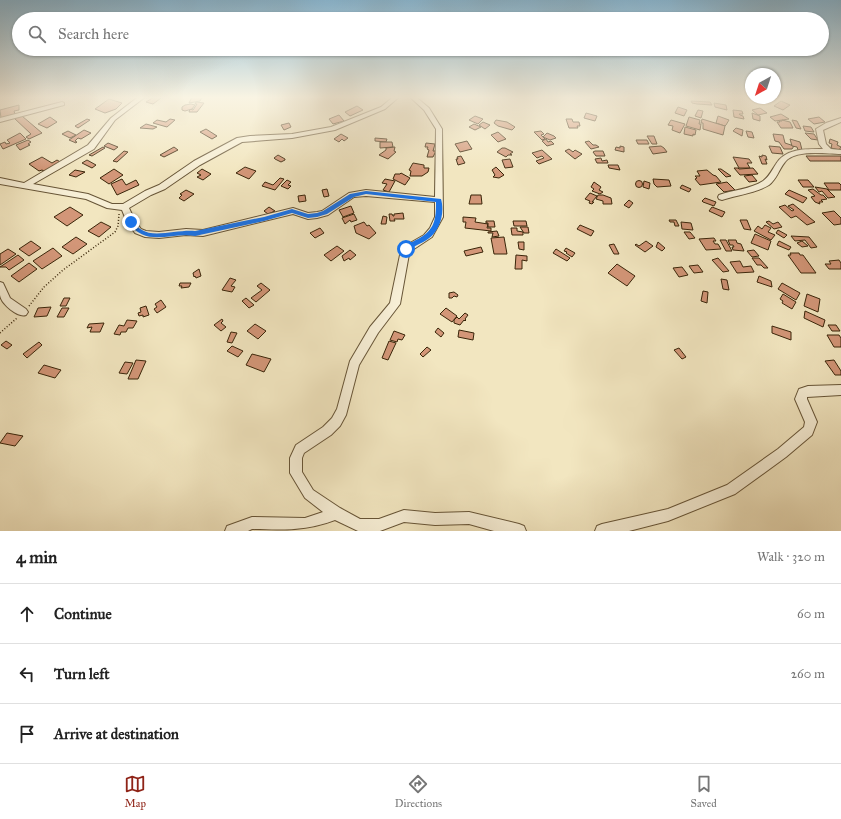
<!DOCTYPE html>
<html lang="en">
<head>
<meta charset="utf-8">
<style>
  body { margin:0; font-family:"IM FELL Great Primer",serif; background:#f2f2f2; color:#222 }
  .compass { position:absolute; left:745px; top:68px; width:36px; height:36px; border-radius:50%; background:#fff; box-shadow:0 1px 3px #0004; rotate:219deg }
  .stop { position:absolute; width:12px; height:12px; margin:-9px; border:3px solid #1a73e8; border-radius:50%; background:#fff }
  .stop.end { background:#1a73e8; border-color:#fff; box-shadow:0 1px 4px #0008 }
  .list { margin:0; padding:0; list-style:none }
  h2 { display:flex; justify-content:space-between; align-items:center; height:52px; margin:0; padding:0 16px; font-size:17px }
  h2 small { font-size:13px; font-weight:400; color:#767676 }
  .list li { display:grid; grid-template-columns:26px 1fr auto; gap:12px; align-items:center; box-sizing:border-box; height:60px; padding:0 16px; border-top:1px solid #e0e0e0 }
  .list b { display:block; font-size:15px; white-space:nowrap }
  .list em { font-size:13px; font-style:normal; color:#767676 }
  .icon { flex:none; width:22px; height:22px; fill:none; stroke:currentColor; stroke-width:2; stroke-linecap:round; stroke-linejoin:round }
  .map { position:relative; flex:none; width:841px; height:531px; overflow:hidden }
  .search { position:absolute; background:#fff; box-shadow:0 1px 3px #0004; left:12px; right:12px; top:12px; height:44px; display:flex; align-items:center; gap:10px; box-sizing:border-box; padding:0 14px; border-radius:22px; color:#767676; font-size:15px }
  .sheet { height:232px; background:#fff }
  nav { display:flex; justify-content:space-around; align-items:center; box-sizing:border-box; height:56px; border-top:1px solid #e0e0e0; background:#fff; font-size:11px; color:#767676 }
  nav a { display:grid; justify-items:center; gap:2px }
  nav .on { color:#8f2418 }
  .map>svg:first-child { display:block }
  .building { fill:#d39678; stroke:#392509 }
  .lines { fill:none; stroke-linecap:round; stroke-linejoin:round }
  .street-casing { stroke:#675537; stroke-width:2 }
  .path { stroke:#392509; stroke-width:1.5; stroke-dasharray:1 2; stroke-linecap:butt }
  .street { fill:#f7efd6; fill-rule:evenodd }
  .route { fill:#1a73e8 }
</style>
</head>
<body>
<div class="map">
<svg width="841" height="531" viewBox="0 0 841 531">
  <rect width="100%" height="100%" fill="#f2e6c0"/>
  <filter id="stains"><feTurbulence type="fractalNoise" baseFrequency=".005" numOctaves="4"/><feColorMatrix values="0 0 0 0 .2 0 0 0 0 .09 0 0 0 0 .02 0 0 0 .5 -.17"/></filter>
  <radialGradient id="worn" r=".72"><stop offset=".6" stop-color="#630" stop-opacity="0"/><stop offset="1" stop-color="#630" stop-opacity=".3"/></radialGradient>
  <g class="building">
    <path d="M154,97l7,1 -8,6 -7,-2z"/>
    <path d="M192,97h10l-2,4 -11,2z"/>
    <path d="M109,99l13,4 -6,6 -11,4 -10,-4z"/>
    <path d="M691,101l19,1 2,3 -15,-1 -5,-1z"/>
    <path d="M781,101l9,4 -7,5 -9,-4z"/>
    <path d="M196,102l8,1 -7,9h-8l1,-3 3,1 4,-6h-2z"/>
    <path d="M714,103l12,2 1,5 -12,-3z"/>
    <path d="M191,104l4,1 -3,4 -7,2 -3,-1v-3l3,-2z"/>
    <path d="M19,105v5l-5,1 1,3 -14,4 -1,-8z"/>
    <path d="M357,106l6,4 -13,6 -5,-4z"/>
    <path d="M678,107l9,3 -3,6 -9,-3z"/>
    <path d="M760,108l7,5 -9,2 -6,-5z"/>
    <path d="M698,110l5,1 -2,7 -6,-2z"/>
    <path d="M733,110l9,1 1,3h-4l1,1 3,1 1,3 -10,-2z"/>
    <path d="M586,113l11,3 -2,5 -11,-3z"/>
    <path d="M752,113l8,3v5l-7,-2z"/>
    <path d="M781,114l8,5 -14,2 -5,-4z"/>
    <path d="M339,115l5,6 -11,3 -4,-5z"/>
    <path d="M22,116l20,17 -13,6 -3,-2 5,-3 -17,-16z"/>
    <path d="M475,116l8,3 -5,5 -9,-4z"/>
    <path d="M718,116l11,4 -3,5 -1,1 -9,-3z"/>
    <path d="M50,117l7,5 -10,6 -9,-4z"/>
    <path d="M689,117l11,3 -1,4h2l-1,6 -14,-4z"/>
    <path d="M819,117l6,5 -11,2 -6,-5z"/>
    <path d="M87,119l3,1 -12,8 -3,-2z"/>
    <path d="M170,119l5,1 -8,7 -14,-4 4,-3 9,2z"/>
    <path d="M566,119h6l1,3h6l1,4h-3l1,2h-9z"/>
    <path d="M702,119l23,7 -2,9 -20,-6v-6h-2z"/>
    <path d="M496,120l11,2 8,5 -3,3 -14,-4 -4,-3z"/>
    <path d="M671,120l14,4 -5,9 -8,-3 1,-4 -5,-1z"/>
    <path d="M782,120l8,2 3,6h-12l-4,-6h3l-1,-1h3z"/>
    <path d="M792,120l5,1 4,8 -5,-1z"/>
    <path d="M483,122l7,3 -5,4 -6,-4z"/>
    <path d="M289,123l2,4 -7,3 -3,-5z"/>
    <path d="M146,124l11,3 -4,2 -13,-1z"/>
    <path d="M474,124l7,3 -6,3 -6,-3z"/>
    <path d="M803,126l8,1 3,5 -9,-1z"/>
    <path d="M685,127l11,3 -1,5 -2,-1v2l-9,-2z"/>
    <path d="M736,128l7,2 -1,6 -9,-5z"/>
    <path d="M206,129l11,7 -5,3 -12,-7z"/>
    <path d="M84,130l7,3 -10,6 -3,-1 -3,3 2,1 -1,1 -7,-3z"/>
    <path d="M68,131l8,4 -6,3 -8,-4z"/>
    <path d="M541,131l3,3 -3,1 4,4 -3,1 -8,-8z"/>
    <path d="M746,131l6,1 2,6 -6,-1z"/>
    <path d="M498,132l8,7 -8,3 -7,-7z"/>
    <path d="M20,133l6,6 -23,10 -3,-5 5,-2 1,2 4,-1 -3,-3z"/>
    <path d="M547,133l7,3 2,2 -6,2 -7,-3z"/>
    <path d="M805,133l9,1 4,6 -7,-1z"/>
    <path d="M341,134l7,4 -4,3 -2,-2 -3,3 -5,-3z"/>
    <path d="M773,134l10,1 2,8 9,3 -2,3h-8l-5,-7 -4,-1z"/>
    <path d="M647,136h7l3,8h-5z"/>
    <path d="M375,138l12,1 -1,3 -11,-1z"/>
    <path d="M546,139l2,3 3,-1 3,3 -7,2 -5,-5z"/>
    <path d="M790,139l10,3 2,8h-4l-1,-3 -5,-1z"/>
    <path d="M830,139l8,3 -1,3 4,2 -2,3 -8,-2 1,-4 -3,-1z"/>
    <path d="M28,140l3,2 -3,2 2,1 -10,5 -4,-5z"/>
    <path d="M636,140h11l2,4h-11z"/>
    <path d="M467,141l5,8 -12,3 -5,-8z"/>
    <path d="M589,141l4,4h3l3,2 -8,2 -6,-7z"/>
    <path d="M380,142h12l1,5 -13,1z"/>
    <path d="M108,143l10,4 -4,3 -10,-4z"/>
    <path d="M426,143l9,1 -2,7h3l-3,6h-6l2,-7 -2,-1 1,-2h-3z"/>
    <path d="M620,146l4,1v5l-9,-2 1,-3 4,1z"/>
    <path d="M661,146l3,2 3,4 -14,2 -4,-7z"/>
    <path d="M769,146l11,1 3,7 -11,-1z"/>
    <path d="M103,147l2,1 -13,8 -3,-1z"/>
    <path d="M174,147l4,3 -14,7 -4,-2z"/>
    <path d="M395,147l-1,4 2,1 -8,7 -9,-4 7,-5v-2z"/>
    <path d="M502,148h3l8,4 -3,2 2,1h-4l-2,2 -9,-5z"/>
    <path d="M569,149l4,3 2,-2 7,4 -7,5 -10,-8z"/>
    <path d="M542,150l10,9 -13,5 -3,-3 8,-3 -2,-2 -5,2 -5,-5z"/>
    <path d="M124,151l4,1 -11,10 -4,-1z"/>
    <path d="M595,151h8l2,5h-9l-3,-4z"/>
    <path d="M278,155l7,4v1l-4,2 -6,-3 -1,-1z"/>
    <path d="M762,155l4,1 1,4 -2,-1 2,5h-5l-3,-8 3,1z"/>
    <path d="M461,156l4,7 -7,2 -2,-6h2l-1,-2z"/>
    <path d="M806,156h35v5h-31z"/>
    <path d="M42,157l10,6 5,-3 5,3 -16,9 -4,-2 -3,1 -10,-7z"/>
    <path d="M733,157l16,2 3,4h-5l3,5h-11z"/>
    <path d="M601,158l1,3 5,-1 1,3h-11l-2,-4z"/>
    <path d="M510,159l3,8 -8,1 -3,-8z"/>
    <path d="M87,160l9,5 -4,3 -10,-5z"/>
    <path d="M413,163l11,2v3h5l-1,4 -6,4h-12l1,-5 -2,-1z"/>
    <path d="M608,165h10l2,5 -11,-2z"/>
    <path d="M245,167l11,4 -7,8 -13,-6z"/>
    <path d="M496,167l8,8 -5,3 -6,-1 2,-2 -3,-5z"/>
    <path d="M734,168h4l1,1 14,-1 5,6 -18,1z"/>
    <path d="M114,169l9,6 -14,9 -9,-6z"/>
    <path d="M202,169l9,5 -8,6 -6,-3 4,-2 -4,-2z"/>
    <path d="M718,169h3l10,7 -5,1z"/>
    <path d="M75,170l10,2 -9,5 -7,-2z"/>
    <path d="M707,170l6,5 3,1 5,6 -21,3 -5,-6 2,-1 -2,-2h5l-3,-5z"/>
    <path d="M401,173l9,5 -5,7 -12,-6 2,-5h5z"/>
    <path d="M752,175l5,6 -8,1 -5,-6z"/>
    <path d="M280,178l4,1 -9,11 -13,-4 3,-4 8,3z"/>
    <path d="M122,179l4,6 10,-5 3,5 -22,10 -6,-11z"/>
    <path d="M385,179l10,2 -6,11 -6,-2 4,-6 -5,-1z"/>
    <path d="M653,179l16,1 2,6 -14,1 -3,-3z"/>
    <path d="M287,180l4,2 -3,3 3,1 -3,3 -7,-3z"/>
    <path d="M798,180h10l6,7h-11z"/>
    <circle cx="639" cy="184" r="3.5"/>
    <path d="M644,181l6,2 -1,6 -6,-2z"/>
    <path d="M594,182l7,5 -2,3 4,2 -3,2 -8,-3 2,-2 -3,-2z"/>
    <path d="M727,182l8,8 -11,2 -8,-8z"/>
    <path d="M824,183h15l2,2v5h-12z"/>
    <path d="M682,185l9,4 -2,3 -9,-4z"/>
    <path d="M815,187l12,2 8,8 -7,1 -6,-7 -3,1z"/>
    <path d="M327,189l2,7 -5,1 -2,-7z"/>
    <path d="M813,189l8,6h2l4,4 -6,1 2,2h-4l1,2 -5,-2 -4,-5 4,-1 -7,-6z"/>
    <path d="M186,190l8,4 -10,7 -5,-3 3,-3 -2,-1z"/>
    <path d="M789,190l18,8 -4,5 -18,-9z"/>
    <path d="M590,193l7,3 -5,6h2l-2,2 -3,-1 1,-2 -5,-2z"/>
    <path d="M305,195l1,6 -7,1 -1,-6z"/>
    <path d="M471,195h10l1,9h-13z"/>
    <path d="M598,195h5l8,3 1,6h-9v-3l-7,-2z"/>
    <path d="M705,198l11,4 -2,4 -11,-4 -1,-1z"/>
    <path d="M629,200l4,3 -4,5 -5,-3z"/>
    <path d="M793,204l22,18 -8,3 -11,-9 -5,2 -12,-11 6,-2 7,6 2,-1 -6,-4z"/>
    <path d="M351,206l3,7 -11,4 -4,-7z"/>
    <path d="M70,207l13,8 -16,11 -13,-9z"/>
    <path d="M269,207l6,4 -7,3 -4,-3z"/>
    <path d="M712,207l13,5 -3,5 -13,-6z"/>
    <path d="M834,211l7,7v6l-7,1 -12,-12z"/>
    <path d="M403,213l1,6h-10l1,2h-5l-1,-7h3l1,2h1v-2z"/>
    <path d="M354,214l3,6 -6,2 -1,-2 -5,4 -3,-6z"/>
    <path d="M383,216l4,1 -1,7h-5z"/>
    <path d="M463,217l13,1 -1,4 13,2 -1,4h4v3l-26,-3 1,-6h-3z"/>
    <path d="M669,220h7l3,6h-4l-1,-4h-4z"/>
    <path d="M740,220h7l4,10 -7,-1z"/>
    <path d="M486,221h8l1,6h-7v-4h-2z"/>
    <path d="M513,221h13l1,5h-13z"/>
    <path d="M769,221l4,3 5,-2 4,5 -8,2 -8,-7z"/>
    <path d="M101,222l10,5 -12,10 -11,-6z"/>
    <path d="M364,222l3,4 2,-1 7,8 -7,6 -13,-6 -2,-7z"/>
    <path d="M681,222l10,1 2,7 -11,-1z"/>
    <path d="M580,225l14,6 -3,5 -14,-7z"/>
    <path d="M765,225l6,3 -3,4 7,3 -4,5 -17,-9 4,-5 4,3z"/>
    <path d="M520,227h8l1,6h-5z"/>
    <path d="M320,228l4,5 -9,5 -5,-5z"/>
    <path d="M511,228h6v3l6,1v3h-11z"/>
    <path d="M778,230l9,5 -3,3 -8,-5z"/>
    <path d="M497,231l2,5 -7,1 1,-4h-5v-1z"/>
    <path d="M684,232h6l5,6 -6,1z"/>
    <path d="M755,234l16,7 -3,9 -17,-7z"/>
    <path d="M791,236l18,1 8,10 -6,1 -6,-8 -10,1z"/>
    <path d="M76,237l11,7 -14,10 -11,-7z"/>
    <path d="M504,237l3,17h-13l-3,-16z"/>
    <path d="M714,238l2,3h-3l2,3h3l3,5 -15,1 -7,-11z"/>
    <path d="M720,240h6l6,11h-6z"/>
    <path d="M728,240h8l1,3 4,1 3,7 -11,-1 -1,-3h2l-1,-2h-3z"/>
    <path d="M31,241l10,7 -12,8 -10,-7z"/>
    <path d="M646,241l7,5 -8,6 -10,-7 1,-1 3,2z"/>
    <path d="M779,241l12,6 -2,3 -12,-5z"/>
    <path d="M802,241l6,5 -6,1 -5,-4z"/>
    <path d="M518,242h6v8l-5,-1z"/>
    <path d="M658,242l7,6 -3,3 -6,-4z"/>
    <path d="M614,244l5,10h-5l-5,-9z"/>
    <path d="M337,246l7,5 -13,10 -7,-6z"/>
    <path d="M481,247l2,5 -17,4 -2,-5z"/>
    <path d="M53,248l9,8 -20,13 -9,-8z"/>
    <path d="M566,248l9,5 -3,4 -6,-4 1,-1 -3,-1z"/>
    <path d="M8,249l8,5 -16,11v-11z"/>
    <path d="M556,249l14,9 -3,3 -14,-8z"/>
    <path d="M350,250l6,5 -6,5 -1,-2 -5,3 -2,-5z"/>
    <path d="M754,250l5,6 -7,1 -5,-6z"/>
    <path d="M790,253h9l1,2h3l13,18h-15l-13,-18h3z"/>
    <path d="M18,255l6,5 -15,10 -3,-3h-6z"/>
    <path d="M516,255l11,1v5l-5,-1v9h-7z"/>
    <path d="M718,258l11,13 -6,1 -11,-12z"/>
    <path d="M752,258h7l9,10h-4l-3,-3h-4z"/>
    <path d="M839,260l2,3v6h-12l-4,-5h6l-2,-3z"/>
    <path d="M740,261l3,6 8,-1 3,6 -17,1 -7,-11z"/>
    <path d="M29,263l8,6 -18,13 -8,-6z"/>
    <path d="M617,264l18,12 -8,10 -19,-13z"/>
    <path d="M698,265l5,7 -9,1 -5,-7z"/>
    <path d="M682,267l6,8 -9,2 -6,-9z"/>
    <path d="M199,269l2,7 -5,2 -1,-2 -1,1 -1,-4z"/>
    <path d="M759,276l12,5 1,6 -15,-5z"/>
    <path d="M230,278l6,2 -5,6 4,1 -3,5 -10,-2z"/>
    <path d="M721,279l6,1 2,10 -6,-1z"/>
    <path d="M180,283h11l-2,4 -8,1 1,-2h-3z"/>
    <path d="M261,283l9,7 -14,12 -5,-4 11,-8 -5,-4z"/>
    <path d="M782,283l18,10 -4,7 -18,-11z"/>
    <path d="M703,291l5,1 -1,11 -6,-2z"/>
    <path d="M454,292l4,3 -1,2 -3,-1 -2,2h-3v-5z"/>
    <path d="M783,294l13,8 -4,7 -10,-6 1,-2 -3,-2z"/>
    <path d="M807,294l13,5 -2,13 -14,-6z"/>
    <path d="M64,298h6l-4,8h-6z"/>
    <path d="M246,298l8,7 -5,3 -7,-7z"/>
    <path d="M161,300l5,7 -9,6 -3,-4 3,-2 -2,-3z"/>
    <path d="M146,306l3,9 -6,2v-2l-4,1 -1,-3 3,-1 -1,-4z"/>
    <path d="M51,307l-4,9 -13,1 4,-9z"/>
    <path d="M62,308h7l-5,9h-7z"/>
    <path d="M446,308l11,8 -5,6 -12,-8z"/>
    <path d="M805,311l20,9 -2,7 -19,-9z"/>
    <path d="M465,313l3,2 -3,4 1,1 -1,1 -1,-1 -4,5 -6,-2v-3l3,-3 2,2z"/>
    <path d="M222,319l1,2 -2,2 5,4 -5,4 -7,-6z"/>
    <path d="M127,320l10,1 -4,7h-5l-2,4h-5l-1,3 -6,-1 5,-9 5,1z"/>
    <path d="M104,323l-4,9h-10l2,-5 -5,1 2,-4z"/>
    <path d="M255,324l11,7 -8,8 -11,-8z"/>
    <path d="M828,325h8l4,6h-8z"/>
    <path d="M772,326l19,6v8l-19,-7z"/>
    <path d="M438,328l6,5 -3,4 -6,-5z"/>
    <path d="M459,330l15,3 -1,7 -15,-3z"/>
    <path d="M394,331l11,4 -3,5 -4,-1 -1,3 -7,-2z"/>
    <path d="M231,332l6,1 -5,10 -5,-1z"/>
    <path d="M827,335h12l2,3v9h-7z"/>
    <path d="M6,341l6,4 -5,4 -6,-4z"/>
    <path d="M389,341l7,2 -8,17 -6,-2z"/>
    <path d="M39,342l3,3 -15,13 -4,-4z"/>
    <path d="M232,346l11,5 -5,6 -11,-6z"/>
    <path d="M427,347l4,3 -8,7 -3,-3z"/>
    <path d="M679,348l7,9 -4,2 -8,-9z"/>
    <path d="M252,354l19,5 -7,13 -18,-7z"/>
    <path d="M136,360l10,1 -8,18h-10z"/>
    <path d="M834,360l7,11v4h-6l-10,-14z"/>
    <path d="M125,362l8,1 -6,11 -8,-1z"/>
    <path d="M44,365l17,5 -6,8 -17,-5z"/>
    <path d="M7,433l16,3 -8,10 -15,-3z"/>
  </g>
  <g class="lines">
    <g class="street-casing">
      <g id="street">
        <path d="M138,97h7l-30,23 -21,29 -61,35 55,10 24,10h11l22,-13 14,-6 35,-24 43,-23 13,-2 42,-2 39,-7 50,-20 12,-10h6l-14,12 -50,21 -43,8 -50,4 -42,23 -35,24 -14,6 -22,13 6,13 6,8 5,2 13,1 27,-3 17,1 90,-22 15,5 9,-1 5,-1 27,-18 17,-3 69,7 1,-68 -12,-19 -14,-13h6l13,11 13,21 1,88 -11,20 -18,12 -5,5 -9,50 -22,29 -19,32 -13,50 -6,11 -9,9 -27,18 -2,5v14l11,18 27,18 20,11h19l25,-9 31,3 34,-1 50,12 5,2 2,5h-32l-25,-7 -34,1 -31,-3 -24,9h-22l-23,-11c-29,11 -52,10 -83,9l-4,2h-23l2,-5 25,-9 53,1 18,-6 -18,-14 -15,-25v-15l6,-13 27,-18 9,-9 5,-9 13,-48 20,-34 20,-24 10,-48 5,-9 19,-11 6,-7 5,-11v-15l-69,-6 -12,1 -26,18 -11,3 -9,1 -15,-5 -90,22 -17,-1 -27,3 -14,-1 -10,-4 -8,-11 -5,-12 -15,-2 -21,-9 -86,-15v-6l24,5 64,-38 23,-27z"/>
        <path d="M62,102l2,1v2l-64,17v-4z"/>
        <path d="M841,118v4l-18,8 3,14 5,5 10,1v4c-15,0 -46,-5 -56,8 -6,7 -8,17 -16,23 -13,8 -32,10 -47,15l-3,-1 -1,-2 1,-2c14,-5 32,-6 44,-14 6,-4 9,-11 13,-17 10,-16 30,-15 47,-15l-4,-5 -3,-15 10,-6z"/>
        <path d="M0,282l3,1 7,15 16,11 2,3 -2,3c-8,3 -25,-11 -26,-20 0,-4 0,-9 0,-13z"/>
        <path d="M841,385v10l-34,2v2l10,23 -5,13 -26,22 -51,37 -67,27 -39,10h-34l2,-5 5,-2 66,-15 59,-24 51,-36 26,-22 1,-5 -10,-23 4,-10 9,-3z"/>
      </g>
    </g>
    <g class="path">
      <path d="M29,306l15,-19 19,-17 52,-38 3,-6 1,-12"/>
      <path d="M0,333l17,-15"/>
    </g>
    <use href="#street" class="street"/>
  </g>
  <linearGradient id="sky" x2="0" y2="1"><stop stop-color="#89b8d4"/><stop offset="0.57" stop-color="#f9f4e3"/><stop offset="1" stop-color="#f9f4e3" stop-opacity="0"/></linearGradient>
  <rect width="841" height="171" fill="url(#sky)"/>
  <path class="route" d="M366,191l75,8c4,14 -1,32 -13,40 -7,5 -14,6 -19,12h-5l-1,-2c4,-5 9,-7 15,-10 17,-9 18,-20 18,-37l-70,-8 -12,3 -27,17 -10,3 -9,1 -16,-5 -28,8 -69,15c-25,-4 -49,12 -67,-14l1,-1h4c2,3 5,7 9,9 12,8 38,-1 53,1l69,-14 28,-8 16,5 9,-1 6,-2 27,-17z"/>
  <rect width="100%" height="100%" filter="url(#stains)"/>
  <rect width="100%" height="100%" fill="url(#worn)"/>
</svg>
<svg class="compass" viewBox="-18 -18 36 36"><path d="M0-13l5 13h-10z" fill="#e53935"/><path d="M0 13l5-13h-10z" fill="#767676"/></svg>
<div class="stop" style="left:406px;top:249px"></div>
<div class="stop end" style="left:131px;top:222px"></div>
<div class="search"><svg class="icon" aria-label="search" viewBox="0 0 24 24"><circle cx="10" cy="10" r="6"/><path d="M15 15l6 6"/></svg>Search here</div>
</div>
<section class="sheet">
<h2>4 min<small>Walk · 320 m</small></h2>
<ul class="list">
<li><svg class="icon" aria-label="ahead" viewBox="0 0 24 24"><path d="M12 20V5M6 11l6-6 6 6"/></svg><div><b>Continue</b></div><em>60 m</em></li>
<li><svg class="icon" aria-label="left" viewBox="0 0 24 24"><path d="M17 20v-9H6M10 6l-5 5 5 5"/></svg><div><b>Turn left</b></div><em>260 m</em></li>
<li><svg class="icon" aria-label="arrive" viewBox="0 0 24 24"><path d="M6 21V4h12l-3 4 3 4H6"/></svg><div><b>Arrive at destination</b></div></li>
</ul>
</section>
<nav>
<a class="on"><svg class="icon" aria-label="map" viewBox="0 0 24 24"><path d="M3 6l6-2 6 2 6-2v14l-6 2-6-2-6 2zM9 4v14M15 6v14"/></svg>Map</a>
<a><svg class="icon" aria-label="directions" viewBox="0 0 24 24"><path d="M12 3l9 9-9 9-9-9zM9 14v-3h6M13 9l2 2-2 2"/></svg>Directions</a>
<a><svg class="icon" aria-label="saved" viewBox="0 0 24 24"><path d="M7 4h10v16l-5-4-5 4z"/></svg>Saved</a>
</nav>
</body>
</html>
